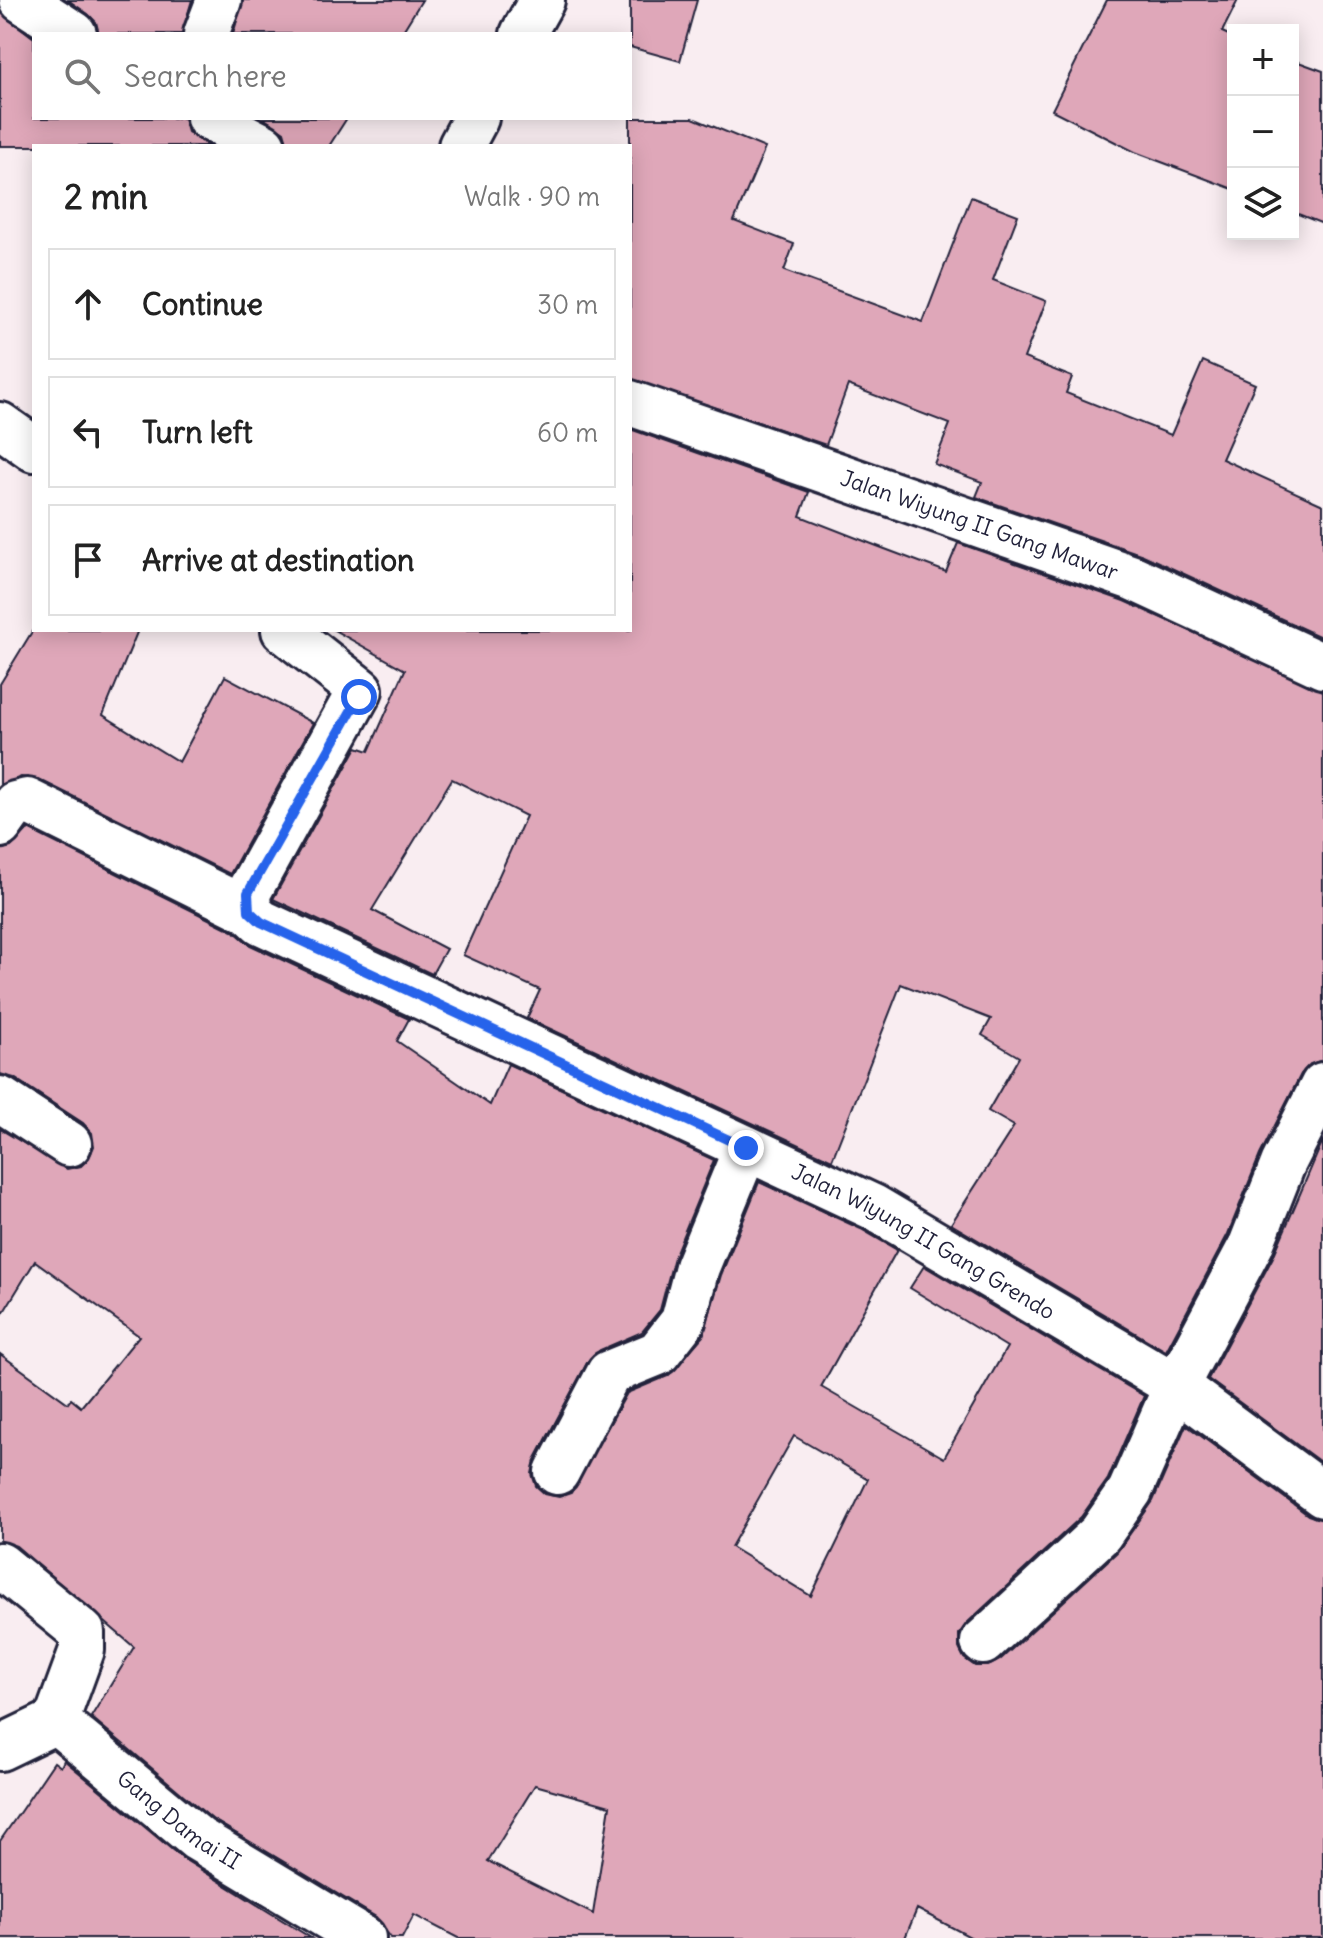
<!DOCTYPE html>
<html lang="en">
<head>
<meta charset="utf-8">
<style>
  body { margin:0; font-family:Delius,sans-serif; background:#f2f2f2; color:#222 }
  .controls { position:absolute; right:24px; top:24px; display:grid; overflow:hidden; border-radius:0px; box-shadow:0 4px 20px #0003 }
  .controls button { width:72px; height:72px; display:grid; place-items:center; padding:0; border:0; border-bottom:2px solid #e0e0e0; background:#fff; color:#222; font:40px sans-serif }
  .stop { position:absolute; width:24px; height:24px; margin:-18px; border:6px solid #2563eb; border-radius:50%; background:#fff }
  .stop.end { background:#2563eb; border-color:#fff; box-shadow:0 2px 8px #0008 }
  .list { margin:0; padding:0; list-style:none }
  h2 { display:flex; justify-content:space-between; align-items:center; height:104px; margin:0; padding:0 32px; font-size:34px }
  h2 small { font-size:26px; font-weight:400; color:#767676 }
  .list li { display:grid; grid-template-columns:52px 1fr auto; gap:24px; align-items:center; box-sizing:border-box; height:112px; margin:0 16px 16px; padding:0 16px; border:2px solid #e0e0e0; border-radius:0px }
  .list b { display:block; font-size:30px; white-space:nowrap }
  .list em { font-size:26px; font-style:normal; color:#767676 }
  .icon { flex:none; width:44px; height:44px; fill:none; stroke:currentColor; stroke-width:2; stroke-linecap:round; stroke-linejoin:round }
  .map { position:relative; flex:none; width:1323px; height:1938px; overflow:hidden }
  .search { position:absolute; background:#fff; box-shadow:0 4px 20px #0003; left:32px; top:32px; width:600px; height:88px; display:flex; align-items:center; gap:20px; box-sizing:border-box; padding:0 28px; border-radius:0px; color:#767676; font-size:30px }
  .panel { position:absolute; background:#fff; box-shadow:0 4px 20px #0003; left:32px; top:144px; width:600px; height:488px; border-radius:0px }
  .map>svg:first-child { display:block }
  .building { fill:#dfa7b9; stroke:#22223b; stroke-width:2; fill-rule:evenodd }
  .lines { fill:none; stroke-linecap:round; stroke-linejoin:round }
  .minor-casing { stroke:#22223b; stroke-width:50 }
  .minor { stroke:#fff; stroke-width:44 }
  .route { stroke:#2563eb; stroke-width:10 }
  .labels { text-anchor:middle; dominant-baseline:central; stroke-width:6; stroke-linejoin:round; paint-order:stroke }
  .street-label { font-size:22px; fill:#22223b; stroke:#fff }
</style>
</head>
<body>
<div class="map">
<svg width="1323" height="1938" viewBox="0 0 1323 1938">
  <rect width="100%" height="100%" fill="#f9edf1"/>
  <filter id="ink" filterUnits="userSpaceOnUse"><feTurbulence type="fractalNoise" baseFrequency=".0125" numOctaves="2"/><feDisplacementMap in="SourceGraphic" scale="16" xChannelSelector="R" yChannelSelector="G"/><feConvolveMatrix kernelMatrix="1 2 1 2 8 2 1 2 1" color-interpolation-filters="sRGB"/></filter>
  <g filter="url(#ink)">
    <g class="building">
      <path d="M68,0h124l-10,34h-83l-3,-12 -8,-8z"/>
      <path d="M243,0h179l-21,34h-168z"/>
      <path d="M630,0h67l-17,61 -50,-14z"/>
      <path d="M1107,0h131l-16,32 11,5v152l-98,-37 -83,-42z"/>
      <path d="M0,12l34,26v80h150l4,14 21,14h-209z"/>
      <path d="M1293,60l30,11v153l-30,-12z"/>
      <path d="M263,118h84l-18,28h-41l-4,-14z"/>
      <path d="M630,118h63l72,30 -31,73 60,23 -10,27 139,51 48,-125 47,18 -25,65 53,21 -22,57 48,19 -6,16 105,42 32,-74 52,23 -33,75 101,46v133l-180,-83 -167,-58 6,-15 -48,-18 16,-40 -102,-39 -22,60 -196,-66z"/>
      <path d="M630,429l179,63 -9,24 77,30 69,26 12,-29 166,58 199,90v369l-13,4 -9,10 -41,81 -32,79 -62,117 -215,-127 63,-98 -26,-15 31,-54 -37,-22 9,-16 -90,-35 -69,176 -305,-142 13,-28 -77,-35 63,-139 -74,-37 -80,131 74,39 -14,25 -159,-75 84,-152 12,4 36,-81 -71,-40h296z"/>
      <path d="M33,630h105l-35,85 76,47 46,-86 88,47 -83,151 -192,-95 -17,-2 -21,9v-102z"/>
      <path d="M28,829l207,103 15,13 159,74 -12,22 93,64 18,-41 206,96 -40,97 -14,53 -18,22 -42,18 -12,11 -53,99 -3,14 4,12 9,8 14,3 12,-4 56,-100 41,-17 35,-40 18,-61 38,-93 102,47 36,21 -76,137 123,71 63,-111 -97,-59 14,-22 220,130 -36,83 -27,38 -115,107 -7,10v14l5,10 11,8h13l12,-6 117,-108 36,-51 33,-76 122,90 15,5v418h-351l-55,-29 -12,29h-447l-44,-23 -12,23h-11l-15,-21 -164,-98 -121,-102 43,-70 -118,-101 -16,-5v-187l68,49 3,-4 10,8 58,-71 -104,-75 -35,57v-189l67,40 14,-3 8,-8 5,-12 -2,-13 -9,-10 -69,-45 -14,-4v-224l11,-3zM794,1436l74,43 -57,117 -80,-49zM535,1785l75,21 -17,108 -105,-53z"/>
      <path d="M1323,1140v324l-115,-85 65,-122z"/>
      <path d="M64,1760l118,98 129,80h-311v-97l54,-79 7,5z"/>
    </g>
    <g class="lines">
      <g class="minor-casing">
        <g id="minor">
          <path d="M22,0l52,34"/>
          <path d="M206,34l13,-34"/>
          <path d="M523,34l19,-34"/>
          <path d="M209,118l54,28"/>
          <path d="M461,146l15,-28"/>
          <path id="s1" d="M630,403l503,175 190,88"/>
          <path d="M0,425l34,24"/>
          <path id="s2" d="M0,825l15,-21 12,-3 222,110 12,11 612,285 303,179 147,109"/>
          <path d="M249,911l-1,-18 112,-203 -76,-60"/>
          <path d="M0,1099l69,45"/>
          <path d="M557,1472l52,-99 49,-20 25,-32 14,-54 49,-119"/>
          <path d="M0,1565l82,67v18l-26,71"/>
          <path d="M983,1642l117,-108 30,-43 46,-105 75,-141 32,-81 40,-79"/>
          <path id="s3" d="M0,1748l56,-27 142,118 165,99"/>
        </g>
      </g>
      <use href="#minor" class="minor"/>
    </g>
  </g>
  <g class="lines" filter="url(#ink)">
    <path class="route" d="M359,697l-111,196 1,18 12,11 485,226"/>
  </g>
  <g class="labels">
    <g class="street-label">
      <text stroke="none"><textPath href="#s1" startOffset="370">Jalan Wiyung II Gang Mawar</textPath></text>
      <text stroke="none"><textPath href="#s2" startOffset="1038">Jalan Wiyung II Gang Grendo</textPath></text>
      <text stroke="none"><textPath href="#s3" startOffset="220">Gang Damai II</textPath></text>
    </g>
  </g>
</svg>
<div class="controls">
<button>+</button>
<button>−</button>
<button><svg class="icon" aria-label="layers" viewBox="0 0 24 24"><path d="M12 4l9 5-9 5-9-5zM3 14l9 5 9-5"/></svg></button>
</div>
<div class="stop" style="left:359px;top:697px"></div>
<div class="stop end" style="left:746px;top:1148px"></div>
<div class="search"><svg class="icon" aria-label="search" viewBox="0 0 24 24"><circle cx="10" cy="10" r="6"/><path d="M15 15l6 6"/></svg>Search here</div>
<section class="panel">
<h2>2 min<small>Walk · 90 m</small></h2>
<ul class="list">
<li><svg class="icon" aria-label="ahead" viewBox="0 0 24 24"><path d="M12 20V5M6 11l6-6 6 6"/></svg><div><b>Continue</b></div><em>30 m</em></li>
<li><svg class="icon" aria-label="left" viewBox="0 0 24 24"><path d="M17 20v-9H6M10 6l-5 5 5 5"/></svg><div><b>Turn left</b></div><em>60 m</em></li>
<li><svg class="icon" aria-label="arrive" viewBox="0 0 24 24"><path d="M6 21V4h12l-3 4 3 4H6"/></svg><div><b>Arrive at destination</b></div></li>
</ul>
</section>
</div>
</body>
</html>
